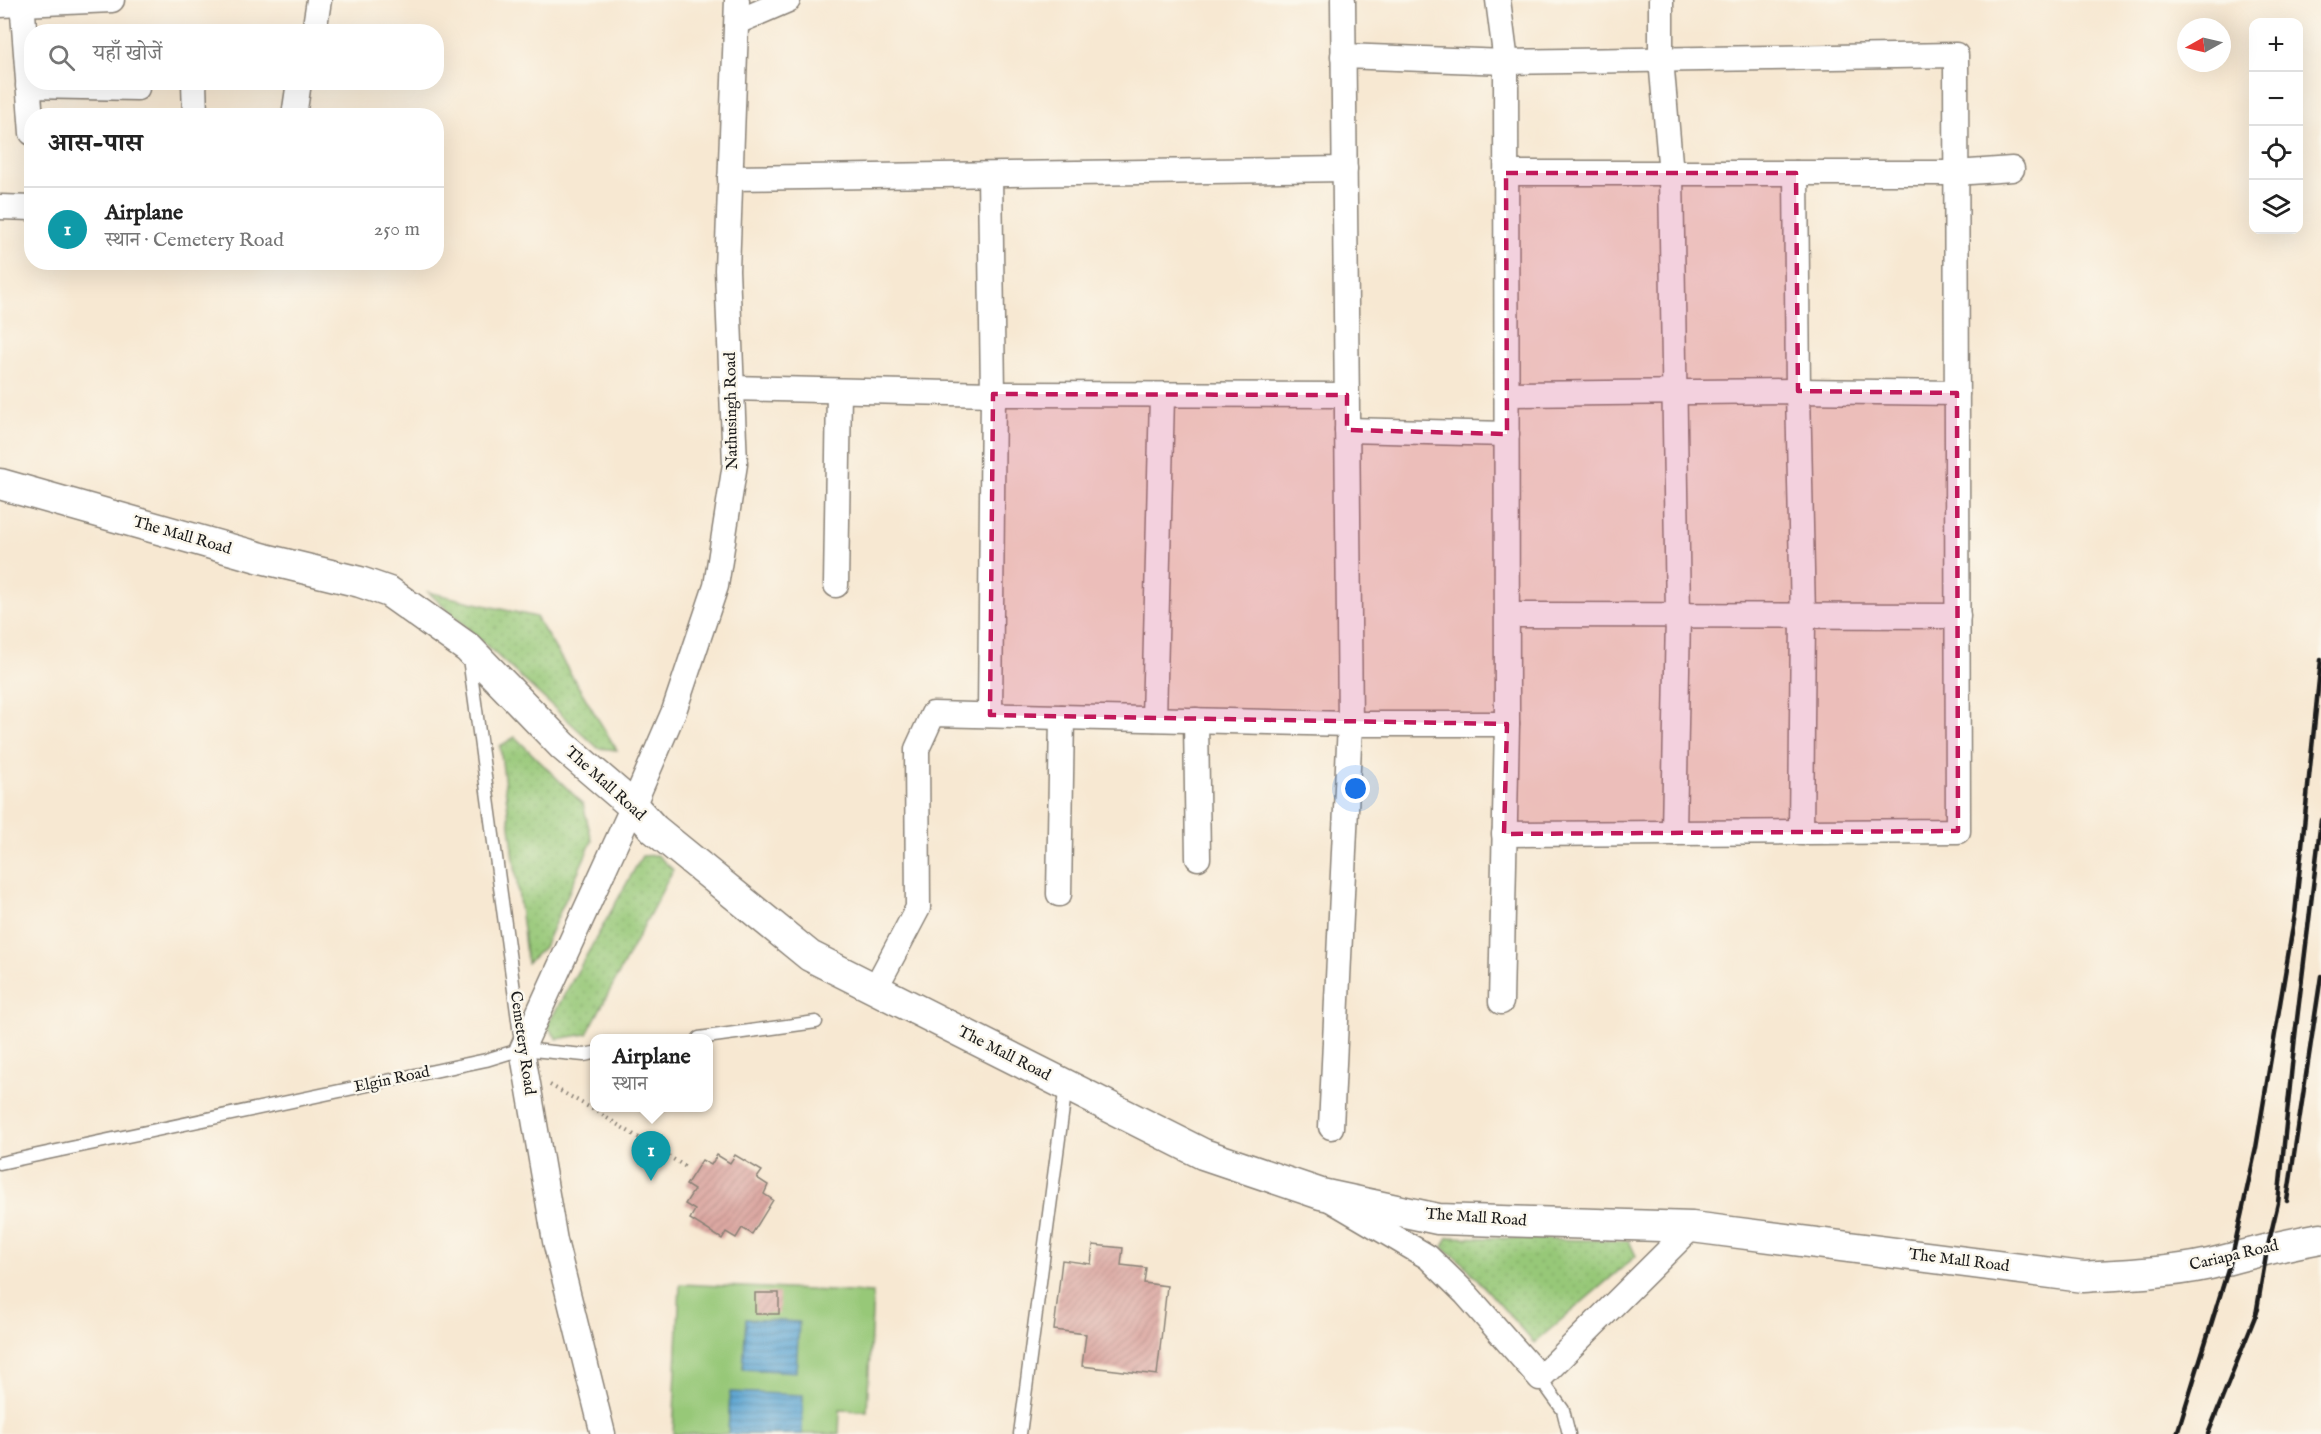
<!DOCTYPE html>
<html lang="hi">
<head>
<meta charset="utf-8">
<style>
  body { margin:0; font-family:"IM FELL English","Noto Serif Devanagari",serif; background:#f6f6f6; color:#222 }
  .controls { position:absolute; right:18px; top:18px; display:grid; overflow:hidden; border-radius:12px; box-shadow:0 6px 24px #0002 }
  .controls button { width:54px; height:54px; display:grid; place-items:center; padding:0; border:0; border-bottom:2px solid #e0e0e0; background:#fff; color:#222; font:30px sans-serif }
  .compass { position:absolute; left:2177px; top:18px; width:54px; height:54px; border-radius:50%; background:#fff; box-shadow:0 6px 24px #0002; rotate:262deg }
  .you { position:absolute; left:1356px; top:789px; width:21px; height:21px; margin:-15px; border:4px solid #fff; border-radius:50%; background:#1a73e8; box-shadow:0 0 0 9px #1a73e833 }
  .badge { display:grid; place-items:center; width:39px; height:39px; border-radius:50%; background:#7c3aed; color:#fff; font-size:20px; font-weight:700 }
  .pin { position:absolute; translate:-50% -50px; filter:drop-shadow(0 2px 3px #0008) }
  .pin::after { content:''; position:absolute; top:32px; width:21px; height:18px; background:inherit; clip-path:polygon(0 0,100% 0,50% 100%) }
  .popup { position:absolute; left:590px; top:1034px; width:123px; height:78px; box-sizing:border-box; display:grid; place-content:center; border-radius:12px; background:#fff; filter:drop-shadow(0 2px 4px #0005); font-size:20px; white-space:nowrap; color:#767676 }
  .popup b { font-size:22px; color:#222 }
  .popup::after { content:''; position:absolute; left:50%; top:100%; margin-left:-12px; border:12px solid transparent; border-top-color:#fff }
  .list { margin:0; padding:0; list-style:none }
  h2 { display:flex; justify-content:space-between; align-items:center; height:78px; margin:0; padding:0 24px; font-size:26px }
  h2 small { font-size:20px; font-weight:400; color:#767676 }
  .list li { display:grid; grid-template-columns:39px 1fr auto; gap:18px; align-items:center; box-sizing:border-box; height:84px; padding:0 24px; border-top:2px solid #e0e0e0 }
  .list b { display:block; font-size:22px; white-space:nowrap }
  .list p { margin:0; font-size:20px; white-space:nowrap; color:#767676 }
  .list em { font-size:20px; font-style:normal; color:#767676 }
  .icon { flex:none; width:33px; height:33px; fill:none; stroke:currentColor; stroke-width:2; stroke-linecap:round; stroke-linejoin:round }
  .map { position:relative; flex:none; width:2321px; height:1434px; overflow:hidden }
  .search { position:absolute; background:#fff; box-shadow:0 6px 24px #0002; left:24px; top:24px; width:420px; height:66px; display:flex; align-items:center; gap:15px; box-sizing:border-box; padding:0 21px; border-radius:24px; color:#767676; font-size:22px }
  .panel { position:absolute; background:#fff; box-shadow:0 6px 24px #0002; left:24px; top:108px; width:420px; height:162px; border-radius:24px }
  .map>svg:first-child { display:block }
  .green { fill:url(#green-dots); stroke:#5a724a; stroke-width:1.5 }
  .pitch { fill:#97c878; stroke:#5a724a; stroke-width:1.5 }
  .water { fill:url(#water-rules); stroke:#3a6076; stroke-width:1.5 }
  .building { fill:url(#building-hatch) }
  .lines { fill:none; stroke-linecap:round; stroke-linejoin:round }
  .service-casing { stroke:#8a8277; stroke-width:15 }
  .minor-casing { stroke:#8a8277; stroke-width:27 }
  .tertiary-casing { stroke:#8a8277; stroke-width:33 }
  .path { stroke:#8a8277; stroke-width:4; stroke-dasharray:1.5 4.5; stroke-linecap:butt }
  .service { stroke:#fff; stroke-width:12 }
  .minor { stroke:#fff; stroke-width:24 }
  .tertiary { stroke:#fff; stroke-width:30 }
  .rail { stroke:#1c1c1c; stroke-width:4.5 }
  .marked { fill:#c2185b; fill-opacity:0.2; stroke:#c2185b; stroke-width:4.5; stroke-dasharray:12 8; stroke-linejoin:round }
  .labels { text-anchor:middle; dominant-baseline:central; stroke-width:5; stroke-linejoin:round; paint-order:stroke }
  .street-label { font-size:16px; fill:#1c1c1c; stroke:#fbf7ec }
</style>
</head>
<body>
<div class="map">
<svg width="2321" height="1434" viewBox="0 0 2321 1434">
  <defs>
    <pattern id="green-dots" width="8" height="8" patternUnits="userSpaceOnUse" patternTransform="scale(1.5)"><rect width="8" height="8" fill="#97c878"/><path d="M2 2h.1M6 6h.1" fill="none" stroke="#82ab67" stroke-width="1.8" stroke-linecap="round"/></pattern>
    <pattern id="water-rules" width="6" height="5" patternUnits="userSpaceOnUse" patternTransform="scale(1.5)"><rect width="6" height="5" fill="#59a3d1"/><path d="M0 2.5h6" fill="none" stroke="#4984a9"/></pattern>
    <pattern id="building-hatch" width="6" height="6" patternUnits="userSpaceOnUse" patternTransform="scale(1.5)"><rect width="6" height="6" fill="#dca8a2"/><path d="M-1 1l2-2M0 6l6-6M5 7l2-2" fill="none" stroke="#bc908b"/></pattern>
  </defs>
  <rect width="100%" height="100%" fill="#fbf7ec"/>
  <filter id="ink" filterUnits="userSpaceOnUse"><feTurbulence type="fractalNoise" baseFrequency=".0167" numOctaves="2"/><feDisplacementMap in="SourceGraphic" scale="12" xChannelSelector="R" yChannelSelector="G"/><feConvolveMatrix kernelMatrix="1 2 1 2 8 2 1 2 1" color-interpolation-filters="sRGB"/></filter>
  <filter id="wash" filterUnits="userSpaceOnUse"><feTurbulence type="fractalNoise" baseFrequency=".008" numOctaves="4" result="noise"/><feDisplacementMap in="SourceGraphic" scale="24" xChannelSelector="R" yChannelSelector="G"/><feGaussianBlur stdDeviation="1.35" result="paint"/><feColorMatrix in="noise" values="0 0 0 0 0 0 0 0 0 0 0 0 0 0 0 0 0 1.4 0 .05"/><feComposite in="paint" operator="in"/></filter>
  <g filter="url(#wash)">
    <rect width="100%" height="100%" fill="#f7e8d2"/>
    <g class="green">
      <path d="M428,592l108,25 81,133 -19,-2z"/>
      <path d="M515,737l68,67 9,37 -48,106 -17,16 -27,-217z"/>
      <path d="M657,855l16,15 -86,164 -30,5 -10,-13 95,-170z"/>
      <path d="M1448,1237l181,4 7,15 -102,87 -71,-80 -20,-16z"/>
    </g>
    <path class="pitch" d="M680,1284l193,9 -6,118 -27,-1 -1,24h-166z"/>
    <g class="water">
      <path d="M746,1319l53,3 -3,50 -53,-3z"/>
      <path d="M730,1392l73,3 -1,39h-74z"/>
    </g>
    <g id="blocks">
      <g class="building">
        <path d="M717,1155l13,8 5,-8 27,16 -5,7 11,7 -4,9 9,6 -21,34 -10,-6 -6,10 -10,-6 -4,7 -32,-20 5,-9 -10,-6 9,-14 -8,-5 16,-25 9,5z"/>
        <path d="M1093,1245l30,3 -2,17 25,3 -2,15 23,3 -10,89 -75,-9 4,-32 -32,-4 8,-70 29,4z"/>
        <rect x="755" y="1293" width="24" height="21"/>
      </g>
    </g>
  </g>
  <g filter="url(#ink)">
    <use href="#blocks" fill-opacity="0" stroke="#8a8277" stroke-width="1.5"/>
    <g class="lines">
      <g class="service-casing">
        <g id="service">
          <path d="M469,658l52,384"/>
          <path d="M699,1038l117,-16"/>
          <path d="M0,1163l486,-103 36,-11 62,6 10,-2"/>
          <path d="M1540,1378l23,32 6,24"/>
          <path d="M1020,1434l46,-349"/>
        </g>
      </g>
      <g class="minor-casing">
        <g id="minor">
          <path d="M22,0l10,133"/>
          <path d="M1498,0l8,62 1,662 -6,278"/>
          <path d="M1661,0v59l10,115 7,441 -4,218"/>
          <path d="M0,5l112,-5"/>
          <path d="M737,22l51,-22"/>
          <path d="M314,32l5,-32"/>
          <path d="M1343,56l163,6 450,-7 2,776 -454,3"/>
          <path d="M194,82l1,34"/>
          <path d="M28,86l109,2"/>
          <path d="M294,116l5,-34"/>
          <path d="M1506,173h450l56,-4"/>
          <path d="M1796,173l2,218 5,225 -2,217"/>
          <path d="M730,178l615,-9"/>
          <path d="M0,207l32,1"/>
          <path d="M732,388l261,6 354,1"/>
          <path d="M1506,394l292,-3 159,2"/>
          <path d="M1347,430l160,4"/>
          <path d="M836,585l3,-194"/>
          <path d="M1507,615l451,1"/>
          <path d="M990,715l3,-321 -3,-219"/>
          <path d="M1154,719l8,-323"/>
          <path d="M1196,720l2,138"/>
          <path d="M1059,894l3,-177"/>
          <path d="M875,989l43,-81 -1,-159 16,-35 417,10h157"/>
          <path d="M1331,1127l19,-403 -7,-724"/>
          <path d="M1333,1201l95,56 38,37 74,84 152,-151"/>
          <path d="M603,1434l-48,-193 -33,-192 111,-243 41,-95 42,-125 19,-122 -8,-194 10,-270"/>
        </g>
      </g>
      <g class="tertiary-casing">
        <path id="tertiary" d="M0,484l265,75 95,23 29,10 79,56 95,98 70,60 21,23 156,127 393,198 118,40 117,25 254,8 391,50c44,-3 95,-4 139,-16 33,-9 65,-17 99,-23"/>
      </g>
      <path class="path" d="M550,1085l44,25 92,57"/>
      <use href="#service" class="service"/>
      <use href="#minor" class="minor"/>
      <use href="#tertiary" class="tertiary"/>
      <g class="rail">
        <path d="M2287,1201l34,-225"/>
        <path d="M2256,1315l11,-65 11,-47 17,-167 26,-216"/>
        <path d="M2177,1434l55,-177 24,-109 39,-234 26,-254"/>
        <path d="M2208,1434l50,-125"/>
      </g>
    </g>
  </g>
  <path class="marked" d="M1506,173h290l2,218 159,2 1,438 -454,3 3,-110 -517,-9 3,-321 354,1v35l160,4z"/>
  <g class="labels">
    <g class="street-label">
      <text transform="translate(732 411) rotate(-91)">Nathusingh Road</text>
      <text transform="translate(182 536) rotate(16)">The Mall Road</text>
      <text transform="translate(605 784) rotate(42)">The Mall Road</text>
      <text transform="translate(522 1043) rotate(82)">Cemetery Road</text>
      <text transform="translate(1004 1054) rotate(27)">The Mall Road</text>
      <text transform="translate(392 1080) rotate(-12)">Elgin Road</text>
      <text transform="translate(1476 1218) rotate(4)">The Mall Road</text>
      <text transform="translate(2234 1256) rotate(-13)">Cariapa Road</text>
      <text transform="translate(1959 1261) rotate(7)">The Mall Road</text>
    </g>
  </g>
</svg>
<div class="controls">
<button>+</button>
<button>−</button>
<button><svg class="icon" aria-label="locate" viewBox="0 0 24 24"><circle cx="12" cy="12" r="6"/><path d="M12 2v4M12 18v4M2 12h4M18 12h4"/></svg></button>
<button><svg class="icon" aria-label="layers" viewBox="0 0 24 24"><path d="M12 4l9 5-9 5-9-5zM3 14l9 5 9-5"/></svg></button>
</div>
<svg class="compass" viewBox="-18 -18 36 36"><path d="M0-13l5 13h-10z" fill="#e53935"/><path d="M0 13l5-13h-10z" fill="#767676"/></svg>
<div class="you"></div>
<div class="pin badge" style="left:651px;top:1181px;background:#0f9aa8">1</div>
<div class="popup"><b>Airplane</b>स्थान</div>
<div class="search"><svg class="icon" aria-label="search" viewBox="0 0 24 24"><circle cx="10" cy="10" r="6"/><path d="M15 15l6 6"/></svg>यहाँ खोजें</div>
<section class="panel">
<h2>आस-पास<small></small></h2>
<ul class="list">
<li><span class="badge" style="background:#0f9aa8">1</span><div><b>Airplane</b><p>स्थान · Cemetery Road</p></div><em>250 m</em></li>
</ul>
</section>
</div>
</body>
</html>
